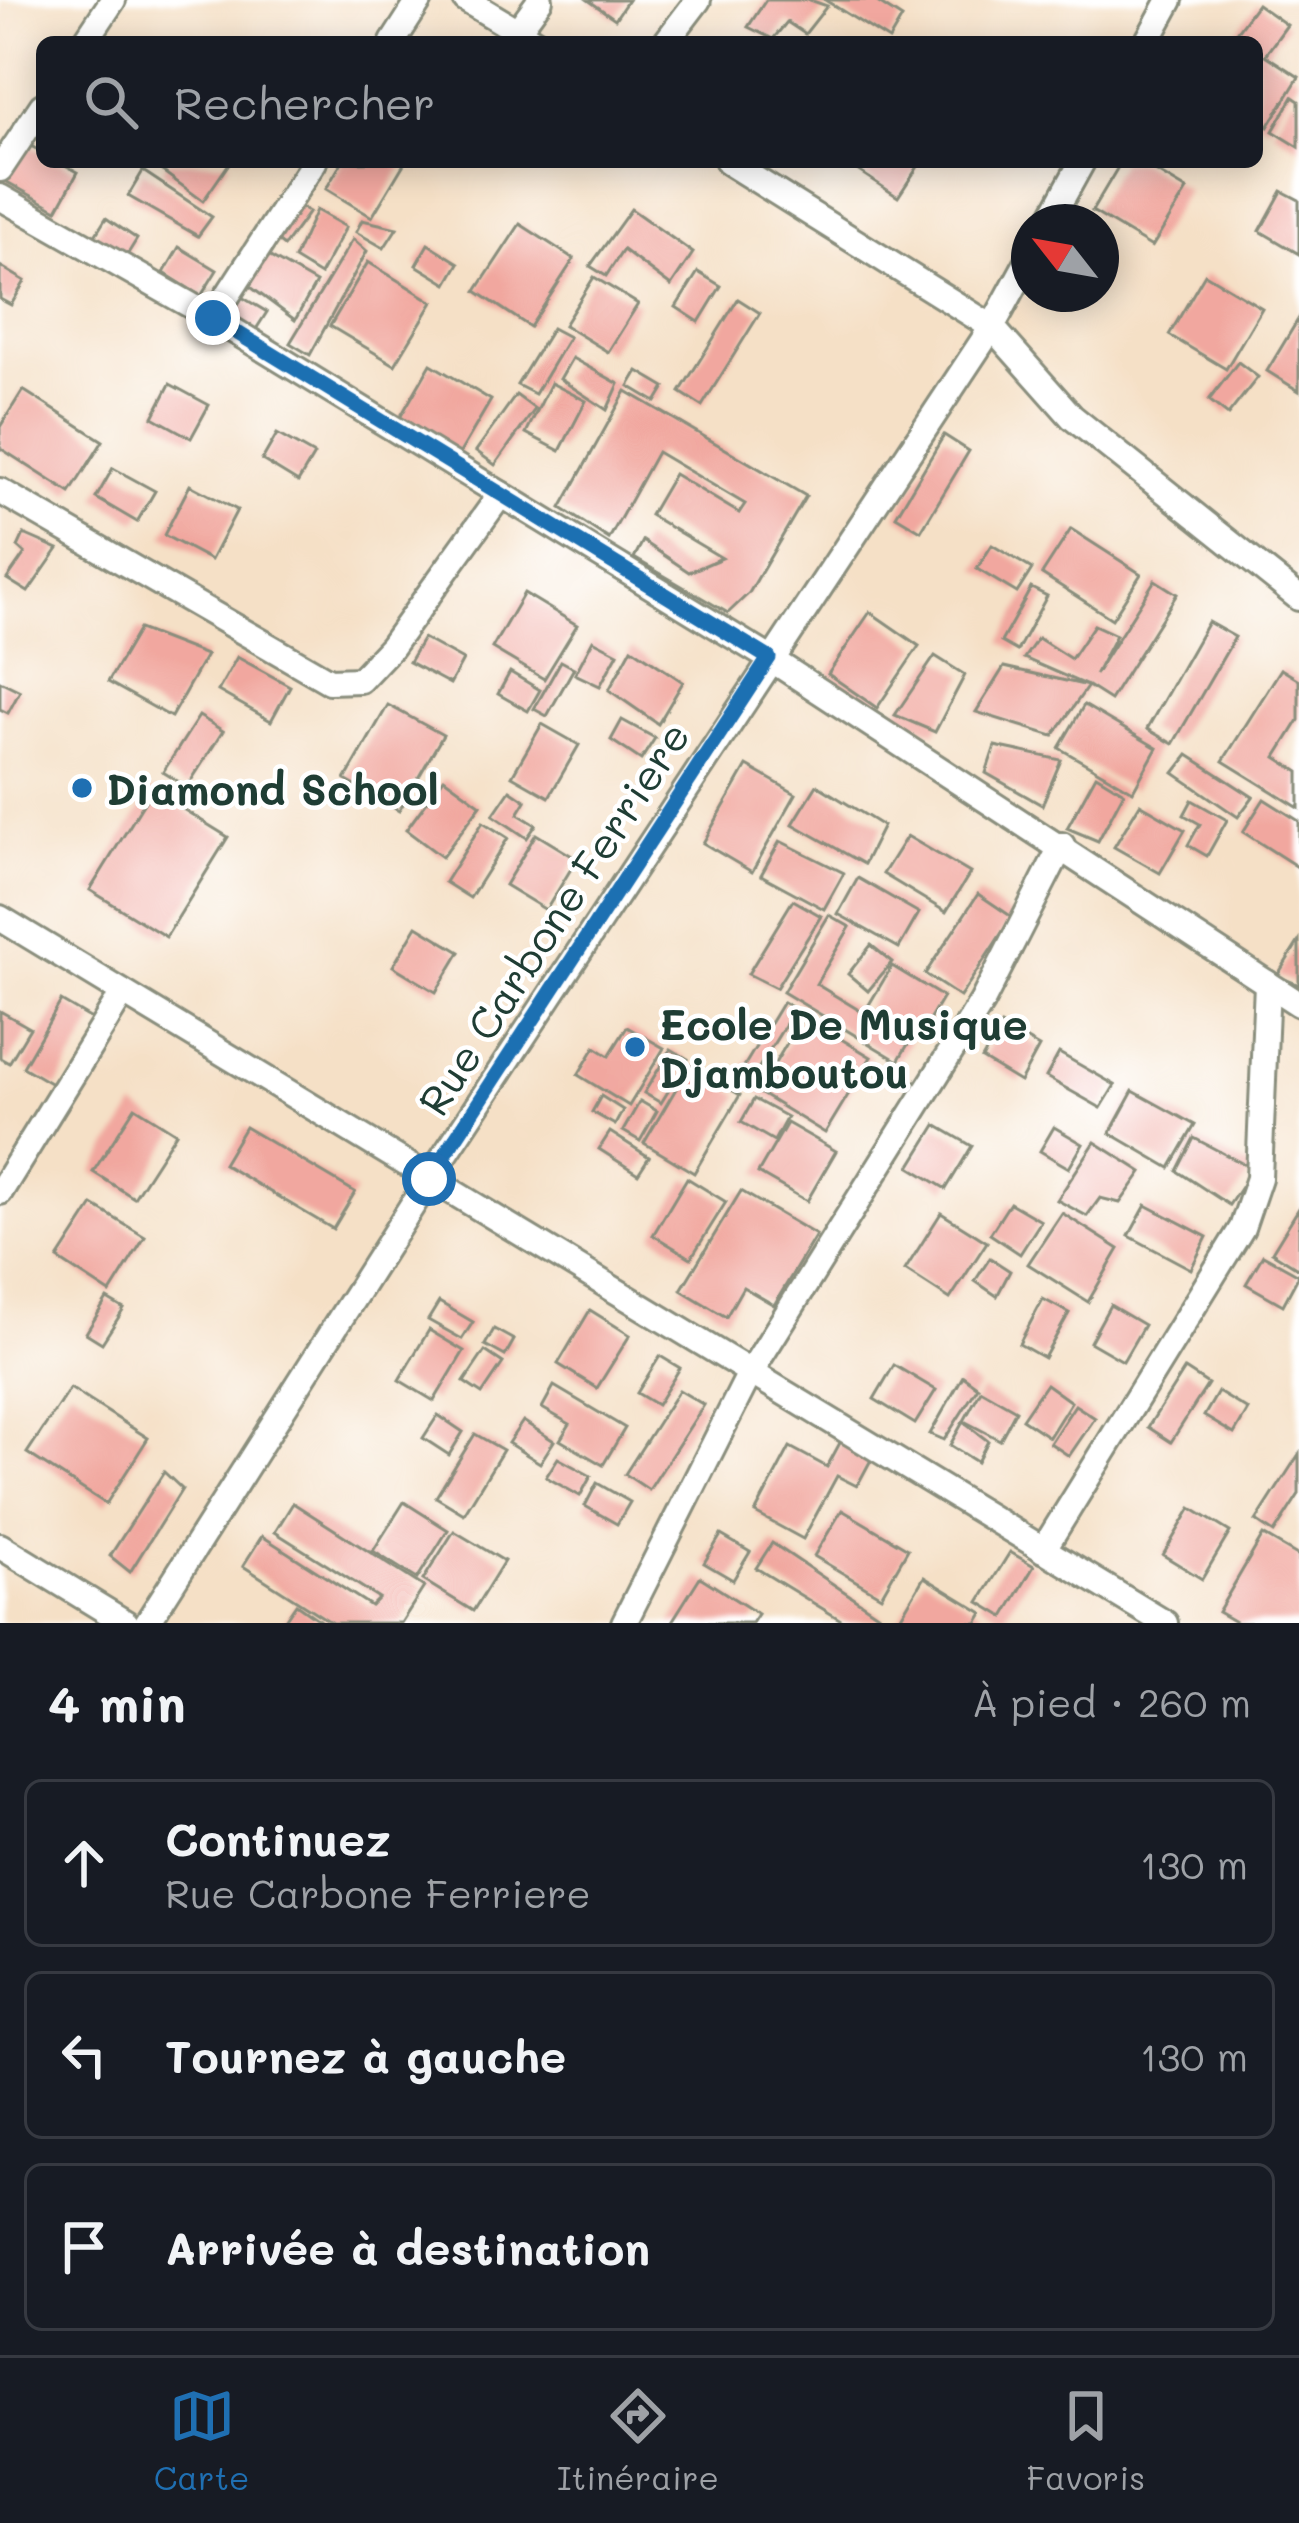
<!DOCTYPE html>
<html lang="fr">
<head>
<meta charset="utf-8">
<style>
  body { margin:0; font-family:Mali,sans-serif; background:#20242c; color:#f1f3f6 }
  .compass { position:absolute; left:1011px; top:204px; width:108px; height:108px; border-radius:50%; background:#171b24; box-shadow:0 6px 30px #0003; rotate:301deg }
  .stop { position:absolute; width:36px; height:36px; margin:-27px; border:9px solid #1f6fb2; border-radius:50%; background:#fff }
  .stop.end { background:#1f6fb2; border-color:#fff; box-shadow:0 3px 12px #0008 }
  .list { margin:0; padding:0; list-style:none }
  h2 { display:flex; justify-content:space-between; align-items:center; height:156px; margin:0; padding:0 48px; font-size:51px }
  h2 small { font-size:39px; font-weight:400; color:#9ea1a6 }
  .list li { display:grid; grid-template-columns:78px 1fr auto; gap:36px; align-items:center; box-sizing:border-box; height:168px; margin:0 24px 24px; padding:0 24px; border:3px solid #363941; border-radius:18px }
  .list b { display:block; font-size:45px; white-space:nowrap }
  .list p { margin:0; font-size:39px; white-space:nowrap; color:#9ea1a6 }
  .list em { font-size:39px; font-style:normal; color:#9ea1a6 }
  .icon { flex:none; width:66px; height:66px; fill:none; stroke:currentColor; stroke-width:2; stroke-linecap:round; stroke-linejoin:round }
  .map { position:relative; flex:none; width:1299px; height:1623px; overflow:hidden }
  .search { position:absolute; background:#171b24; box-shadow:0 6px 30px #0003; left:36px; right:36px; top:36px; height:132px; display:flex; align-items:center; gap:30px; box-sizing:border-box; padding:0 42px; border-radius:18px; color:#9ea1a6; font-size:45px }
  .sheet { height:732px; background:#171b24 }
  nav { display:flex; justify-content:space-around; align-items:center; box-sizing:border-box; height:168px; border-top:3px solid #363941; background:#171b24; font-size:33px; color:#9ea1a6 }
  nav a { display:grid; justify-items:center; gap:6px }
  nav .on { color:#1f6fb2 }
  .map>svg:first-child { display:block }
  .building { fill:#f1a79f }
  .lines { fill:none; stroke-linecap:round; stroke-linejoin:round }
  .street-casing { stroke:#8a8e7d; stroke-width:30 }
  .street { stroke:#fff; stroke-width:24 }
  .route { stroke:#1f6fb2; stroke-width:15 }
  .poi-dot { fill:#1f6fb2; stroke:#fff; stroke-width:4.5 }
  .labels { text-anchor:middle; dominant-baseline:central; stroke-width:9; stroke-linejoin:round; paint-order:stroke }
  .poi-label { font-size:42px; font-weight:bold; fill:#1f3d34; stroke:#fff; text-anchor:start }
  .street-label { font-size:42px; fill:#1f3d34; stroke:#fff }
</style>
</head>
<body>
<div class="map">
<svg width="1299" height="1623" viewBox="0 0 1299 1623">
  <rect width="100%" height="100%" fill="#fff"/>
  <filter id="ink" filterUnits="userSpaceOnUse"><feTurbulence type="fractalNoise" baseFrequency=".00833" numOctaves="2"/><feDisplacementMap in="SourceGraphic" scale="24" xChannelSelector="R" yChannelSelector="G"/><feConvolveMatrix kernelMatrix="1 2 1 2 8 2 1 2 1" color-interpolation-filters="sRGB"/></filter>
  <filter id="wash" filterUnits="userSpaceOnUse"><feTurbulence type="fractalNoise" baseFrequency=".004" numOctaves="4" result="noise"/><feDisplacementMap in="SourceGraphic" scale="48" xChannelSelector="R" yChannelSelector="G"/><feGaussianBlur stdDeviation="2.7" result="paint"/><feColorMatrix in="noise" values="0 0 0 0 0 0 0 0 0 0 0 0 0 0 0 0 0 1.4 0 .05"/><feComposite in="paint" operator="in"/></filter>
  <g filter="url(#wash)">
    <rect width="100%" height="100%" fill="#f5e0c6"/>
    <g id="blocks">
      <g class="building">
        <path d="M588,0h40l-13,19z"/>
        <path d="M766,0h44l17,6 -22,28 -18,-12 -14,17 -25,-12z"/>
        <path d="M825,0h49l28,18 -13,22z"/>
        <path d="M1257,4l30,21 -22,30 34,22 -31,50 -11,-7v-78h-28z"/>
        <path d="M1293,97l6,4v46l-26,-16z"/>
        <path d="M19,140l23,12v10h17l19,10 -21,38 -57,-32z"/>
        <path d="M168,162h62l-27,39 -41,-30z"/>
        <path d="M342,162h63l-33,55 -46,-28z"/>
        <path d="M845,162h76l-23,35z"/>
        <path d="M1121,162h19l47,28 -35,57 -60,-36z"/>
        <path d="M143,171l69,46 -14,19 -70,-40z"/>
        <path d="M1282,191l17,9v54l-39,-23z"/>
        <path d="M287,199l22,13 -25,34 -19,-15z"/>
        <path d="M631,209l62,44 -22,33 -48,-36 -17,26 -16,-10z"/>
        <path d="M316,210l30,17 -26,48 -26,-16z"/>
        <path d="M106,218l31,21 -13,21 -31,-21z"/>
        <path d="M362,220l35,8 -13,20 -28,-16z"/>
        <path d="M520,224l54,35 -44,68 -54,-36z"/>
        <path d="M353,239l14,12 -57,104 -20,-12z"/>
        <path d="M428,244l31,19 -12,21 -31,-19z"/>
        <path d="M179,247l38,23 -16,26 -37,-23z"/>
        <path d="M265,254l51,29 -21,37 -47,-35z"/>
        <path d="M368,262l65,40 -38,63 -65,-39z"/>
        <path d="M0,266l25,15 -14,24 -11,-6z"/>
        <path d="M698,272l23,14 -22,36 -23,-15z"/>
        <path d="M1205,274l57,34 -36,61 -57,-34z"/>
        <path d="M594,277l44,27 -30,48 -44,-27z"/>
        <path d="M235,293l32,19 -14,22 -31,-19z"/>
        <path d="M738,299l22,14 -58,93 -22,-14z"/>
        <path d="M1299,318v73l-32,-20z"/>
        <path d="M552,328l17,9 -34,57 -18,-9z"/>
        <path d="M572,358l47,26 -12,26 -47,-31z"/>
        <path d="M1238,362l20,15 -30,38 -19,-15z"/>
        <path d="M431,364l60,36 -37,63 -60,-35z"/>
        <path d="M638,371l27,16 -9,15 -27,-16z"/>
        <path d="M551,383l35,18 -26,50 -34,-18z"/>
        <path d="M170,384l39,21 -18,33 -38,-21z"/>
        <path d="M23,390l80,51 -33,52 -70,-45v-21z"/>
        <path d="M626,391l180,105 -57,97 -21,20 -94,-55 9,-17 46,31 33,-14 -72,-43 24,-41 65,39 6,-9 -88,-52 -48,87 -48,-31z"/>
        <path d="M516,395l19,14 -40,56 -19,-14z"/>
        <path d="M277,434l37,21 -16,27 -36,-22z"/>
        <path d="M944,435l25,16 -48,80 -25,-15z"/>
        <path d="M113,468l42,23 -18,31 -41,-24z"/>
        <path d="M190,485l47,25 -26,50 -47,-25z"/>
        <path d="M1071,529l70,45 -29,45 -70,-45z"/>
        <path d="M24,534l34,15 -30,43 -21,-13 18,-26 -7,-6z"/>
        <path d="M992,545l40,24 -15,24 -40,-24z"/>
        <path d="M1155,580l22,14 -67,106 -22,-14 -35,50 -77,-24 28,-45 84,19 -64,-28 14,-20 33,21 23,-34 22,10 -21,40z"/>
        <path d="M1031,588l16,8 -30,55 -16,-9z"/>
        <path d="M524,593l53,32 -33,54 -52,-31z"/>
        <path d="M870,612l49,34 -42,62 -49,-34z"/>
        <path d="M1208,622l27,15 -62,107 -26,-15z"/>
        <path d="M139,629l67,26 -35,62 -63,-35z"/>
        <path d="M423,638l40,22 -13,24 -41,-22z"/>
        <path d="M593,640l25,13 -18,33 -25,-12z"/>
        <path d="M632,648l51,34 -25,42 -49,-34z"/>
        <path d="M935,656l30,19 -30,57 -40,-17z"/>
        <path d="M237,657l53,29 -19,35 -53,-30z"/>
        <path d="M561,661l13,7 -27,48 -13,-7z"/>
        <path d="M1281,669l18,11v40l-23,37 23,15v36l-76,-47z"/>
        <path d="M510,672l30,18 -12,21 -30,-17z"/>
        <path d="M0,681l20,10 -12,22 -8,-4z"/>
        <path d="M388,705l55,30 -44,76 -54,-31z"/>
        <path d="M1084,705l73,43 -24,43 -74,-43z"/>
        <path d="M199,716l24,15 -36,56 -24,-15z"/>
        <path d="M622,720l33,18 -14,22 -30,-20z"/>
        <path d="M542,724l37,21 -30,52 -37,-21z"/>
        <path d="M995,746l66,14 -19,45 -56,-32z"/>
        <path d="M1188,755l65,42 -15,20 -64,-44z"/>
        <path d="M747,766l49,28 -44,78 -49,-29z"/>
        <path d="M1096,775l28,17 -26,49 -31,-13z"/>
        <path d="M444,778l37,27 -39,52 -36,-27z"/>
        <path d="M817,785l66,41 -19,38 -71,-40z"/>
        <path d="M152,790l76,47 -62,100 -76,-47z"/>
        <path d="M510,790l16,11 -8,13 18,11 -9,13 -34,-23z"/>
        <path d="M1264,799l35,22v47l-56,-36z"/>
        <path d="M1192,800l35,20 -20,36 -19,-11 12,-21 -16,-9z"/>
        <path d="M1140,804l45,26 -25,43 -46,-26z"/>
        <path d="M483,822l25,16 -38,60 -25,-16z"/>
        <path d="M536,834l41,25 -31,51 -41,-25z"/>
        <path d="M907,836l63,37 -24,39 -63,-38z"/>
        <path d="M780,841l64,32 -20,36 -63,-34z"/>
        <path d="M858,878l61,35 -20,35 -61,-34z"/>
        <path d="M978,894l34,23 -52,80 -35,-23z"/>
        <path d="M793,900l28,16 -45,72 -28,-14z"/>
        <path d="M829,915l21,12 -34,57 94,57 -12,20 -115,-69z"/>
        <path d="M417,926l43,26 -24,40 -43,-26z"/>
        <path d="M1299,941v44l-22,-9z"/>
        <path d="M871,945l21,17 -24,29 -20,-17z"/>
        <path d="M892,966l51,31 -25,42 -51,-31z"/>
        <path d="M61,1001l34,20 -38,66 -34,-20z"/>
        <path d="M783,1002l12,7 -50,81 -11,-7z"/>
        <path d="M0,1011l30,17 -21,35 -9,-5z"/>
        <path d="M803,1016l68,41 -46,76 -67,-41z"/>
        <path d="M1001,1025l38,22 -19,35 -38,-23z"/>
        <path d="M627,1027l37,21 -35,58 -51,-31 17,-28 14,9z"/>
        <path d="M671,1049l17,10 -27,44 -17,-10z"/>
        <path d="M1059,1053l56,32 -14,23 -55,-31z"/>
        <path d="M690,1065l50,30 -46,78 -50,-30z"/>
        <path d="M1133,1091l62,34 -25,43 -60,-35z"/>
        <path d="M601,1096l22,14 -8,15 -23,-13z"/>
        <path d="M754,1099l33,18 -13,24 -33,-19z"/>
        <path d="M640,1101l17,10 -17,30 -17,-10z"/>
        <path d="M135,1107l41,26 -42,65 -41,-26z"/>
        <path d="M787,1123l49,28 -29,50 -49,-28z"/>
        <path d="M936,1125l36,21 -26,43 -36,-22z"/>
        <path d="M245,1127l110,65 -22,37 -110,-65z"/>
        <path d="M1054,1127l29,17 -14,24 -29,-17z"/>
        <path d="M610,1132l39,25 -11,17 -39,-25z"/>
        <path d="M1194,1138l59,31 -24,36 -52,-34z"/>
        <path d="M1095,1142l47,30 -22,31 -20,-5 -13,18 -30,-16z"/>
        <path d="M687,1178l39,24 -35,56 -38,-23z"/>
        <path d="M741,1191l75,44 -42,70 -31,-18 -17,30 -45,-27z"/>
        <path d="M1010,1203l31,18 -21,33 -30,-20z"/>
        <path d="M93,1205l52,32 -35,56 -52,-34z"/>
        <path d="M1146,1205l61,32 -16,32 -62,-33z"/>
        <path d="M1299,1208v61l-27,-17z"/>
        <path d="M941,1213l46,29 -37,57 -45,-29z"/>
        <path d="M1062,1213l57,36 -31,53 -60,-38z"/>
        <path d="M1263,1255l36,20 -16,30 -37,-21z"/>
        <path d="M990,1258l20,13 -13,25 -22,-15z"/>
        <path d="M107,1299l17,10 -22,34 -16,-10z"/>
        <path d="M1043,1299l26,14 -25,45 -25,-14z"/>
        <path d="M439,1302l34,20 -11,17 -34,-19z"/>
        <path d="M1110,1305l34,20 -21,36 -33,-19z"/>
        <path d="M590,1310l40,25 -33,53 -39,-24z"/>
        <path d="M494,1329l20,11 -9,16 -20,-11z"/>
        <path d="M429,1330l35,21 -30,50 -35,-21z"/>
        <path d="M485,1351l18,12 -21,31 -18,-12z"/>
        <path d="M660,1356l20,12 -23,37 -20,-12z"/>
        <path d="M894,1365l42,25 -21,34 -41,-25z"/>
        <path d="M1185,1369l23,15 -37,58 -23,-15z"/>
        <path d="M963,1376l15,11 -34,53 -14,-6z"/>
        <path d="M1046,1384l25,18 -22,35 -27,-18z"/>
        <path d="M554,1386l71,42 -22,37 -43,-25 10,-16 -28,-16z"/>
        <path d="M70,1388l78,50 -42,66 -79,-51z"/>
        <path d="M679,1390l25,15 -55,85 -24,-16z"/>
        <path d="M981,1390l35,20 -16,30 -36,-19z"/>
        <path d="M1218,1392l30,18 -14,24 -30,-18z"/>
        <path d="M1075,1405l20,13 -26,38 -19,-13z"/>
        <path d="M438,1415l25,17 -14,23 -26,-17z"/>
        <path d="M523,1421l31,20 -14,22 -32,-20z"/>
        <path d="M963,1422l25,19 -11,21 -27,-17z"/>
        <path d="M475,1434l28,16 -39,64 -28,-17z"/>
        <path d="M842,1439l31,17 -16,30 -20,-10 -34,63 -48,-26 35,-66 37,20z"/>
        <path d="M1299,1454v40l-25,39 -18,-12z"/>
        <path d="M558,1458l33,18 -11,20 -34,-19z"/>
        <path d="M164,1472l18,17 -52,83 -20,-16z"/>
        <path d="M597,1483l33,19 -13,22 -32,-18z"/>
        <path d="M404,1502l44,28 -31,49 -44,-28z"/>
        <path d="M293,1503l131,84 -23,36h-69l-89,-57 19,-30 109,70 8,-8 -104,-66z"/>
        <path d="M1191,1508l39,24 -28,47 -39,-24z"/>
        <path d="M842,1510l66,39 -27,47 -67,-40z"/>
        <path d="M454,1531l50,30 -31,50 -50,-31z"/>
        <path d="M721,1535l29,17 -17,28 -29,-17z"/>
        <path d="M1263,1535l36,21v67h-62l-19,-11z"/>
        <path d="M772,1543l113,76 -39,4 -90,-55z"/>
        <path d="M1010,1552l24,14 -30,51 -25,-15z"/>
        <path d="M700,1577l58,37 -6,9h-81z"/>
        <path d="M924,1577l59,36 -6,10h-80z"/>
        <path d="M296,1604l27,19h-40z"/>
      </g>
    </g>
  </g>
  <g filter="url(#ink)">
    <use href="#blocks" fill-opacity="0" stroke="#8a8e7d" stroke-width="3"/>
    <g class="lines">
      <g class="street-casing">
        <g id="street">
          <path d="M466,0l70,42"/>
          <path d="M518,30l22,-30"/>
          <path d="M85,42l28,-42"/>
          <path d="M393,42l27,-42"/>
          <path d="M666,42l32,-42"/>
          <path d="M1147,42l23,-42"/>
          <path d="M728,162l264,165 80,90 227,181"/>
          <path d="M0,169l42,-63"/>
          <path d="M0,197l213,121 556,340 530,346"/>
          <path d="M1049,222l33,-60"/>
          <path d="M213,318l101,-156"/>
          <path d="M0,491l329,190 31,-1 31,-33 110,-153"/>
          <path d="M0,918l1165,705"/>
          <path d="M0,1192l123,-199"/>
          <path d="M0,1546l126,77"/>
          <path d="M1043,1550l199,-322 17,-50 8,-195"/>
          <path d="M147,1623l282,-444 563,-852 37,-68"/>
          <path d="M624,1623l126,-250 232,-371 80,-157"/>
        </g>
      </g>
      <use href="#street" class="street"/>
    </g>
  </g>
  <g class="lines" filter="url(#ink)">
    <path class="route" d="M213,318l556,340 -340,521"/>
  </g>
  <g class="poi-dot">
    <circle cx="82" cy="788" r="12"/>
    <circle cx="635" cy="1047" r="12"/>
  </g>
  <g class="labels">
    <g class="poi-label">
      <text x="106" y="788">Diamond School</text>
      <text x="659" y="1023">Ecole De Musique<tspan x="659" dy="48">Djamboutou</tspan></text>
    </g>
    <g class="street-label">
      <text transform="translate(553 918) rotate(-57)">Rue Carbone Ferriere</text>
    </g>
  </g>
</svg>
<svg class="compass" viewBox="-18 -18 36 36"><path d="M0-13l5 13h-10z" fill="#e53935"/><path d="M0 13l5-13h-10z" fill="#9ea1a6"/></svg>
<div class="stop" style="left:429px;top:1179px"></div>
<div class="stop end" style="left:213px;top:318px"></div>
<div class="search"><svg class="icon" aria-label="search" viewBox="0 0 24 24"><circle cx="10" cy="10" r="6"/><path d="M15 15l6 6"/></svg>Rechercher</div>
</div>
<section class="sheet">
<h2>4 min<small>À pied · 260 m</small></h2>
<ul class="list">
<li><svg class="icon" aria-label="ahead" viewBox="0 0 24 24"><path d="M12 20V5M6 11l6-6 6 6"/></svg><div><b>Continuez</b><p>Rue Carbone Ferriere</p></div><em>130 m</em></li>
<li><svg class="icon" aria-label="left" viewBox="0 0 24 24"><path d="M17 20v-9H6M10 6l-5 5 5 5"/></svg><div><b>Tournez à gauche</b></div><em>130 m</em></li>
<li><svg class="icon" aria-label="arrive" viewBox="0 0 24 24"><path d="M6 21V4h12l-3 4 3 4H6"/></svg><div><b>Arrivée à destination</b></div></li>
</ul>
</section>
<nav>
<a class="on"><svg class="icon" aria-label="map" viewBox="0 0 24 24"><path d="M3 6l6-2 6 2 6-2v14l-6 2-6-2-6 2zM9 4v14M15 6v14"/></svg>Carte</a>
<a><svg class="icon" aria-label="directions" viewBox="0 0 24 24"><path d="M12 3l9 9-9 9-9-9zM9 14v-3h6M13 9l2 2-2 2"/></svg>Itinéraire</a>
<a><svg class="icon" aria-label="saved" viewBox="0 0 24 24"><path d="M7 4h10v16l-5-4-5 4z"/></svg>Favoris</a>
</nav>
</body>
</html>
